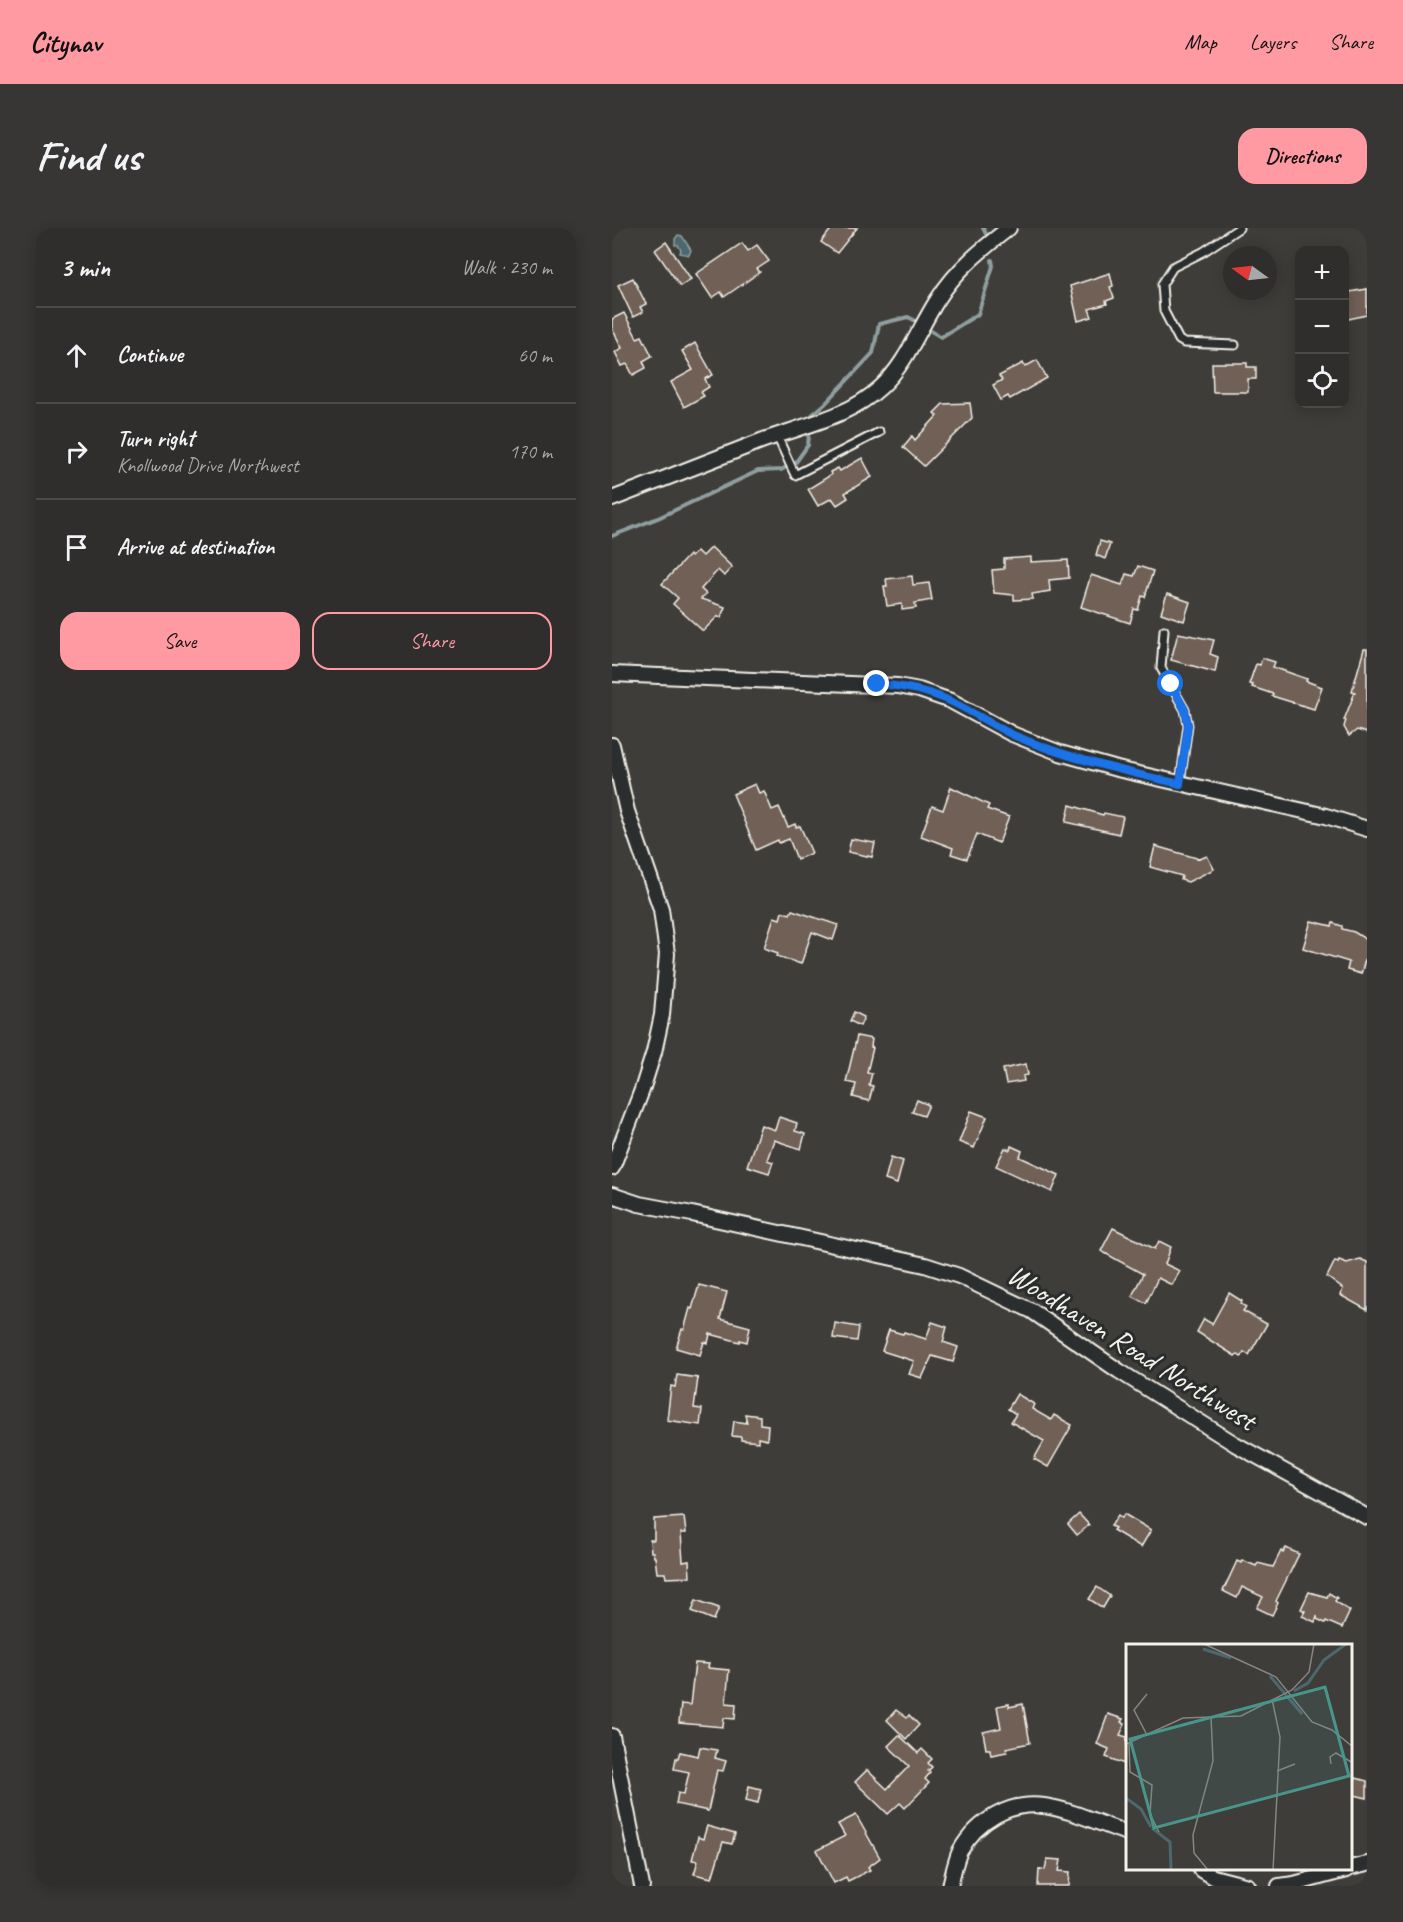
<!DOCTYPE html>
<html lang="en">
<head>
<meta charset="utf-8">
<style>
  body { margin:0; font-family:Caveat,sans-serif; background:#373634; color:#f1f3f6 }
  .controls { position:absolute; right:18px; top:18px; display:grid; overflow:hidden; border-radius:12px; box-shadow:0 3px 15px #0003 }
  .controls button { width:54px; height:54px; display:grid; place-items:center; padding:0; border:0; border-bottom:2px solid #4a4a48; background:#2f2e2c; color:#f1f3f6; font:30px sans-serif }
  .compass { position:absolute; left:611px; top:18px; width:54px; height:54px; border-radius:50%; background:#2f2e2c; box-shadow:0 3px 15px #0003; rotate:285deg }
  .stop { position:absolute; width:18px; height:18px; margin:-14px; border:4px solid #1a73e8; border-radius:50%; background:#fff }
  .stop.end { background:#1a73e8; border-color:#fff; box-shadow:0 2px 6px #0008 }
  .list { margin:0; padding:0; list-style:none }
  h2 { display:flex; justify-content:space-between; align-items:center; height:78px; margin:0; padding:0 24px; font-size:26px }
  h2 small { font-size:20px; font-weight:400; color:#a7a8a9 }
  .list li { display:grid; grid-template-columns:39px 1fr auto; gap:18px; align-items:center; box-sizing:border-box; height:96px; padding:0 24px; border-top:2px solid #4a4a48 }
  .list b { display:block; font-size:22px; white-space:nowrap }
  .list p { margin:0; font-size:20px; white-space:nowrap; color:#a7a8a9 }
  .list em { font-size:20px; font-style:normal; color:#a7a8a9 }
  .actions { display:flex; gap:12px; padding:18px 24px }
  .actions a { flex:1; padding:14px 0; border:2px solid #ff9aa2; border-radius:18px; text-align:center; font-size:21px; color:#ff9aa2 }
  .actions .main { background:#ff9aa2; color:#111 }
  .icon { flex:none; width:33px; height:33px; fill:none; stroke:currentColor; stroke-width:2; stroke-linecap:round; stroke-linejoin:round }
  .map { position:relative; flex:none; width:755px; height:1658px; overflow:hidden; border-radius:18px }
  header { display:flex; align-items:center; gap:36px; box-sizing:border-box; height:84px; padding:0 30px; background:#ff9aa2; color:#111 }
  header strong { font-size:28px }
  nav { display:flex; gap:33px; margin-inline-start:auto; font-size:21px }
  .intro { display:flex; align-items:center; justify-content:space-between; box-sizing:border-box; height:144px; padding:0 36px }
  h1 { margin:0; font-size:42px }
  .button { padding:15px 27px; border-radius:18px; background:#ff9aa2; color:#111; font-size:21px; font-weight:700 }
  main { display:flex; gap:36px; padding:0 36px }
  aside { flex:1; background:#2f2e2c; border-radius:18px; box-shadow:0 3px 15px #0003 }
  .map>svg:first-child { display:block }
  .water { fill:#4b686e; stroke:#8f9f9f; stroke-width:1.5 }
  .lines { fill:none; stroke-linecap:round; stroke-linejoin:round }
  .stream { stroke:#8f9f9f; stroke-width:4 }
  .building { fill:#6f6156; stroke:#f4f1e8; stroke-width:1.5 }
  .service-casing { stroke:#f4f1e8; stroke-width:11 }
  .minor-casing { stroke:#f4f1e8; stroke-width:18 }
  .service { stroke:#2a2d2e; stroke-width:7 }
  .minor { stroke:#2a2d2e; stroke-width:14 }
  .route { stroke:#1a73e8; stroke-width:8 }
  .labels { text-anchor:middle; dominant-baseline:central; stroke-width:6; stroke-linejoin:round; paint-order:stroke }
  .street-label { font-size:30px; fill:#f4f1e8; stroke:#2a2d2e }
  .inset-river { fill:none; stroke:#4b686e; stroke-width:3 }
  .inset-road { fill:none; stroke:#878580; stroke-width:1.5 }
  .view { fill:#48958c; fill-opacity:0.15; stroke:#48958c; stroke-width:3 }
  .inset-edge { fill:none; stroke:#f4f1e8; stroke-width:3 }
</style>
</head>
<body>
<header>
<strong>Citynav</strong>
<nav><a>Map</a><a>Layers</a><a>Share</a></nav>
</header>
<div class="intro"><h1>Find us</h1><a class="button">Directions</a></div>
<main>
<aside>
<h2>3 min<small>Walk · 230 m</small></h2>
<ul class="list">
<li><svg class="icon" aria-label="ahead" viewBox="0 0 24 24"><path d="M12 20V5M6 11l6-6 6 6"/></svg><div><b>Continue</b></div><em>60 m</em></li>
<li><svg class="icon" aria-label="right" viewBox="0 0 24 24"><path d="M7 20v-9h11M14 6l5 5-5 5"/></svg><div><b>Turn right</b><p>Knollwood Drive Northwest</p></div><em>170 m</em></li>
<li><svg class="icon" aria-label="arrive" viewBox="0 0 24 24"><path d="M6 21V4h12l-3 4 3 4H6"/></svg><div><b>Arrive at destination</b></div></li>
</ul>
<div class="actions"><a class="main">Save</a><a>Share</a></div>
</aside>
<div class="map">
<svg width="755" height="1658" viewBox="0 0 755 1658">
  <rect width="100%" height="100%" fill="#3f3d3a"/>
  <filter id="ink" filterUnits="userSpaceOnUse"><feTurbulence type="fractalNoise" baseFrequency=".0167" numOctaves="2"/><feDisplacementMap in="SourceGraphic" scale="12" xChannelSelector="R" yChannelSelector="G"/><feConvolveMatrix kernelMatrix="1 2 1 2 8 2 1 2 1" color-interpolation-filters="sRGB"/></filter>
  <g filter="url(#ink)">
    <path class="water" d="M66,7l4,1 9,14 -2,5 -9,-2 1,-3 -3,-5h-3v-6z"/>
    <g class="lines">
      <g class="stream">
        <path d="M371,0l3,6"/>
        <path d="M319,103l10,6 37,-23 15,-48 -1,-6"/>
        <path d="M200,187l13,-11 48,-51 6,-29 29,-7 6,3"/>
        <path d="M0,308l46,-18 100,-47 23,-1 15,-8 12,-17 1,-10"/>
      </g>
    </g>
    <g class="building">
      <path d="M220,0h25l-20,25 -16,-11z"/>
      <path d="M54,14l25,37 -11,7 -25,-36z"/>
      <path d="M130,15l6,8 9,-6 12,16 -12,8 3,3 -36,25 -3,-5 -9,6 -16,-24z"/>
      <path d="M498,45l3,13 -3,1 4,11 -8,3 1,3 -18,5 3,8 -14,4 -8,-35z"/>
      <path d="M21,50l13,26 -6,3 3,5 -10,5 -15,-32z"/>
      <path d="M755,61v26l-23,5v-27z"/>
      <path d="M12,85l13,25 5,-2 10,20 -9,5 3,7 -13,7 -6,-11 -5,2 -7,-14 7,-4 -10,-20v-9z"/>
      <path d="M83,115l18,32 -8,4 4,8 -8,5 3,4 -20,11 -13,-25 22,-12 -11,-19z"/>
      <path d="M425,132l10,18 -37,21 -2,-3 -7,4 -8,-15 9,-5 -3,-4 24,-13 2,4z"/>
      <path d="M600,135h35v4h9v12h-8v13h-35z"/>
      <path d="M358,175l2,15 -48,48 -21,-19 9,-11 3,4 22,-24 -3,-3 9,-9z"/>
      <path d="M250,230l10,19 -27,16 3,5 -11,7 -5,-7 -14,8 -10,-17 23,-14 -1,-3 8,-4 2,3z"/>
      <path d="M488,313l10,3 -5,15 -9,-4z"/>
      <path d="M99,319l21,20 -8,9 -6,-6 -17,19 5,5 -5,5 24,8 -4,10 -3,-1 -15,15 -30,-27 5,-6 -16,-14 27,-29 2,2 6,-6 5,5z"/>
      <path d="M419,329v5l37,-2 1,18 -20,2 1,11 -18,3 1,5 -19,1v-5l-20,-2 -2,-23 12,-1v-10z"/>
      <path d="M526,338l15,5 -8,26 -3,-1 -4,14 -4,-1 -4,14 -49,-16 10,-32 31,10 4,-11 8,2z"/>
      <path d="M300,348l1,9 16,-2 3,17 -17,3 1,5 -14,2v-6l-15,2 -3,-20h3l-1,-7z"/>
      <path d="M555,366l23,8 -6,19 -23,-8z"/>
      <path d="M566,405l36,7 -4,14 8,3 -3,15 -44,-12z"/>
      <path d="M752,421h3v84l-10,-3 -8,6 -5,-9 2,-7h-2l11,-28 -3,-1z"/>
      <path d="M650,430l13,4 -2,5 34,12 -1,2 16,6 -8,22 -42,-13 1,-2 -21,-7 1,-2 -4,-1 7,-20 4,1z"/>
      <path d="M143,556l4,9 5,-2 8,19 7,-3 9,20 7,-3 1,3 4,-1 12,27 -15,6 -8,-20 -10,4 -1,-3 -22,10 -23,-56z"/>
      <path d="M339,559l38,18 -2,4 22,8 -10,26 -22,-9 -10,25 -16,-5 2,-6 -32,-12 11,-30 11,4z"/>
      <path d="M458,577l33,10 1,-2 19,4 -4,17 -53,-12z"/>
      <path d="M239,611l24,4 -3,14 -24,-5z"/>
      <path d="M543,618l45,13 7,-3 7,13 -26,13 -7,-2 1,-4 -32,-9z"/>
      <path d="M180,682l46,15 -5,15 -21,-8 -11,32 -24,-8 1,-3 -14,-5 10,-31 6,2 2,-7 8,2z"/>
      <path d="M699,693l21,5 1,-3 9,3v3l12,3 13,8v13l-6,21 -14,-4 2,-8 -46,-14z"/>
      <path d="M242,784l10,5 -4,9 -10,-5z"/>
      <path d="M245,808l15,3 -1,8 2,1 -6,24 5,1 -3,12 4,1 -4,15 -16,-4 3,-13 -10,-2z"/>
      <path d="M414,836l2,11 -5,1 1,5 -18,3 -3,-15z"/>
      <path d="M305,872l12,5 -5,11 -12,-4z"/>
      <path d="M359,883l16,6 -13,31 -15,-6z"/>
      <path d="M167,889l18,6 -2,8 10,3 -4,15 -27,-9 -7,20 6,2 -4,11 -22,-7 14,-41 14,5z"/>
      <path d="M399,918l11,5 -2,6 39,18 -7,17 -56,-26 9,-18 5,2z"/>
      <path d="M279,929l12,4 -6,23 -12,-4z"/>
      <path d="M501,1000l42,21 4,-8 12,6 -6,17 15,7 -8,14 -14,-7 -12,25 -14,-7 11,-22 -42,-23z"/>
      <path d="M748,1031l7,3v48l-27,-15 3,-6 -16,-12 8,-16 3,1 1,-2 8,3z"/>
      <path d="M87,1057l28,7 -7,27 30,8 -3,15 -7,-2v2l-30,-8 -2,9 -4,-1 -4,13 -24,-7 6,-19 2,1 6,-22 2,1z"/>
      <path d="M617,1065l13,8 -1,3 5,3 -3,4 24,13 -18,31 -5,-3 -3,5 -4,-3 -2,2 -38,-24 7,-13 8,5z"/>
      <path d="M320,1094l15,5 -4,15 15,5 -5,15 -21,-6 -10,22 -13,-4 5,-13 -32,-10 7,-21 14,4 1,-2 22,7z"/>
      <path d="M223,1095l24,4 -2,14 -24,-3z"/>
      <path d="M65,1147l21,3 -4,30 8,1 -2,16 -33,-5 4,-34 4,1z"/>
      <path d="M405,1166l17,10 -2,5 19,11 3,-5 18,10 -24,42 -14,-8 10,-18 -33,-19 5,-8 -8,-5z"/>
      <path d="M133,1186l15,2v8l8,1 -1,15 -9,-2v4l-17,-2v-3l-9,-1 2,-15 13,2z"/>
      <path d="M467,1286l10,11 -12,10 -9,-11z"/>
      <path d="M512,1286l27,16 -10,17 -28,-17 2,-2 -4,-2 7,-11 4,3z"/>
      <path d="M72,1289l2,16h-5l2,29 6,-1 1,16 -24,1 -1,-5h-8l-2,-16h-1l-1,-5h-2l-1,-12h4v-21z"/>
      <path d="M674,1320l13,6 -23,47 2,2 -6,12 -15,-7 6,-11 -21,-10 -5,11 -14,-7 14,-30 4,2 1,-3 14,6 2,-3 15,4 8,-16 2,2z"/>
      <path d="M485,1359l13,9 -7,12 -14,-9z"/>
      <path d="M697,1364l18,5 2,-4 8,5 -2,3 15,10 -8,17 -16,-7 -1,2 -8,-4v-3l-2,6 -13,-6 3,-5 -4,-2z"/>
      <path d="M84,1372l23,8 -5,12 -22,-9z"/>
      <path d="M83,1435l14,1 -1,4 21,2 -3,33 10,1 -1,15 -11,-1 -1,9 -44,-4 2,-19 9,1z"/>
      <path d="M397,1476v3l14,-3 7,39 -24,5 1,4 -16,3 -1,-6h-4l-3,-17 18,-4 -4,-22z"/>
      <path d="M284,1482l11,8 2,-3 10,10 -13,14 -19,-19z"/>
      <path d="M496,1486l15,5 -2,3 4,2 -5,11 7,2v28l-21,-8 3,-8 -12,-5z"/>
      <path d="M287,1507l19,18 4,-4 10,10 -4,4 4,4 -4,4 2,2 -5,6 4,4 -24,25 -5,-5 -12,11 -33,-32 12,-12 20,19 22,-23 -21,-20z"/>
      <path d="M88,1519l17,3 -2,8 11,3 -3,10 -6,-1 -9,41 -32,-7 2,-11 6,1 5,-22 -15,-3 2,-11h2l2,-6 18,4z"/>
      <path d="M744,1550l11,3v17l-17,-4v-15l5,1z"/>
      <path d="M137,1558l12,3 -3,14 -12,-3z"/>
      <path d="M244,1587l24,43 -12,9 2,3 -22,11 -2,-4 -12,6 -17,-33 28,-14 -7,-12z"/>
      <path d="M95,1598l28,8 -3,10 -9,-2 -11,36 -18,-4 4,-13 -6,-1 6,-23 5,2z"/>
      <path d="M435,1631l14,1 -2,11 11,1 -1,14h-31l1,-17 6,1z"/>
    </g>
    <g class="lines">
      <g class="service-casing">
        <g id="service">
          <path d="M623,117l-51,-2 -5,-3 -15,-29 -2,-27 11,-17 30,-15 36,-24"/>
          <path d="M165,208l18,39 84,-43"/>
          <path d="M552,402l-3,38 24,42 3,15 -8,59"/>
        </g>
      </g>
      <g class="minor-casing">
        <g id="minor">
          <path d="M0,271c50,-19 99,-39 149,-58 41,-15 88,-24 120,-54 26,-24 38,-59 57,-88 18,-29 44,-50 71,-71"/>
          <path d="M0,446l286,12 21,4 32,11 61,33 48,19 57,16 209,47 41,13"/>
          <path d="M0,517l15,66 34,98 6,45 -5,61 -8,37 -12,38 -30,78"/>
          <path d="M0,967l27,9 53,10 233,51 34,11 73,35 87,60 116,73 132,73"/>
          <path d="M0,1508l30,150"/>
          <path d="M738,1640l17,-4"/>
          <path d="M589,1642l12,7 35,9"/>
          <path d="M338,1658c3,-12 5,-24 10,-35 17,-30 50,-50 84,-45 28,4 56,18 83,27"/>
          <path d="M667,1658l15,-2 52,-14"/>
        </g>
      </g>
      <use href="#service" class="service"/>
      <use href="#minor" class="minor"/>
    </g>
  </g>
  <g class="lines" filter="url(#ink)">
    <path class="route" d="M265,456c26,2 52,7 75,18 21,10 40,23 61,33 53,23 110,36 167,49l8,-59 -3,-15 -14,-26"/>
  </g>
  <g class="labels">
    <g class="street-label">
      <text transform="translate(520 1119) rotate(32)">Woodhaven Road Northwest</text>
    </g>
  </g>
  <g transform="translate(514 1416)">
    <rect width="226" height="226" fill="#3f3d3a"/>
    <path class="inset-river" d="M77,5l28,9M144,32l32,38M168,47l14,-8 16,-23 22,-16M0,154l15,11 10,18M26,184l18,14 1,27"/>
    <path class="inset-road" d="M78,0l72,33 36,45 20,8 21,17M21,50l-13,16 13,25M146,55l8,38 -7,133M3,99l1,29 22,13 -2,29 9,18M0,100l57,-26 58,-2 51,-26 17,-18 5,-28M205,120l-1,-7 6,-4 17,10M151,127l18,-7M82,226l-14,-17 -1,-18 20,-74 -2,-45"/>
    <path class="view" d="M199,43l24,89 -195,52 -24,-89z"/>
    <rect width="226" height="226" class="inset-edge"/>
  </g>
</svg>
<div class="controls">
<button>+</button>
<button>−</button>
<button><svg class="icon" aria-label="locate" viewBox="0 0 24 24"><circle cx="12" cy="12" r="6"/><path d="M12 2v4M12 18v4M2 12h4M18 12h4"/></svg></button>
</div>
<svg class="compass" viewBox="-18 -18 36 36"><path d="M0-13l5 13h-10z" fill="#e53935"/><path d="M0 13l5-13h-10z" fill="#a7a8a9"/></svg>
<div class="stop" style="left:559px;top:456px"></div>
<div class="stop end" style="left:265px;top:456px"></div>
</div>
</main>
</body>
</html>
